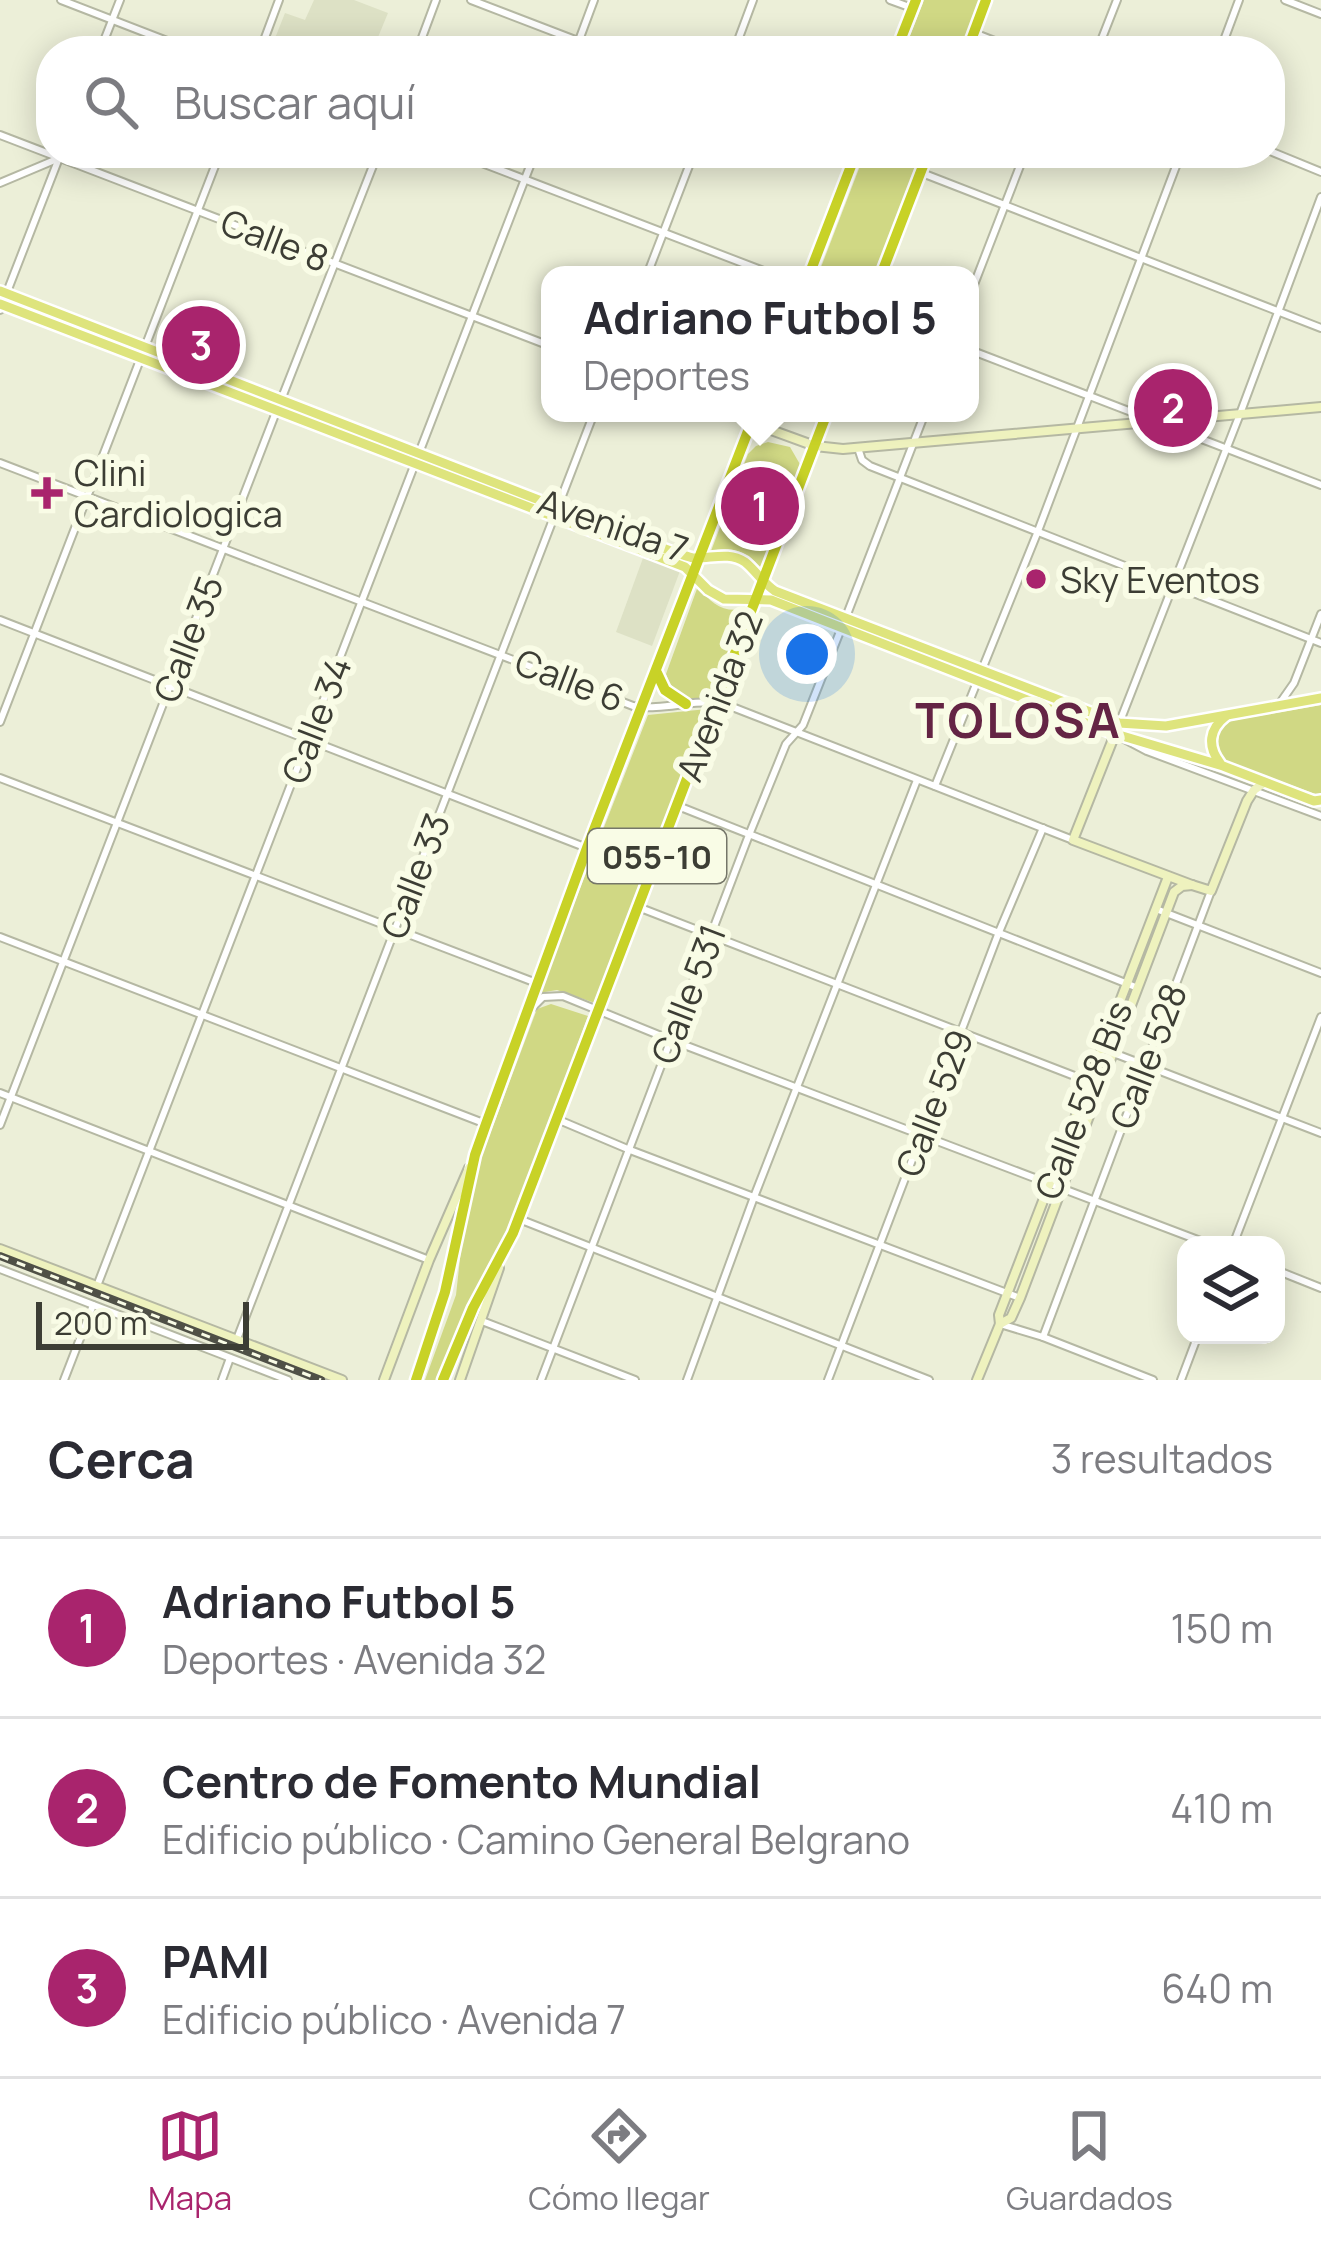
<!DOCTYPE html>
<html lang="es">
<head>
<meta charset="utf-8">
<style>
  body { margin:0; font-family:Manrope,sans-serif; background:#f2f2f3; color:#2b2b33 }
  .controls { position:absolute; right:36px; bottom:36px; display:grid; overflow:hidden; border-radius:24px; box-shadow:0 6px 30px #0003 }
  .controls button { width:108px; height:108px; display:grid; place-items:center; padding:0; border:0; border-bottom:3px solid #e1e1e2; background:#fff; color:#2b2b33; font:60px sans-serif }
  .scale { position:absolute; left:36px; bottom:30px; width:213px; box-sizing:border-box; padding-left:12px; border:6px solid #3c3d34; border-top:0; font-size:33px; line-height:42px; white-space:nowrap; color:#3c3d34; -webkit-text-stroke:9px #f9fce6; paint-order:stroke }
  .you { position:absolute; left:807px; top:654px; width:42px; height:42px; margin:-30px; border:9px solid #fff; border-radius:50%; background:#1a73e8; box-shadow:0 0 0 18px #1a73e833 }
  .badge { display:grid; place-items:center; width:78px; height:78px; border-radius:50%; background:#a9246d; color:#fff; font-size:39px; font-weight:700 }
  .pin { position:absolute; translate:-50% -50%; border:6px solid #fff; box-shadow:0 3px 12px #0006 }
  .popup { position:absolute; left:541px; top:266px; width:438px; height:156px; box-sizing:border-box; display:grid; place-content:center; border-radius:24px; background:#fff; filter:drop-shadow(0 3px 9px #0005); font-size:39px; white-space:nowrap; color:#7c7c81 }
  .popup b { font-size:45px; color:#2b2b33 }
  .popup::after { content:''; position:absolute; left:50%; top:100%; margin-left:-24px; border:24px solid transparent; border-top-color:#fff }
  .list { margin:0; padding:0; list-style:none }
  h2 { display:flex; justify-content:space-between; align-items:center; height:156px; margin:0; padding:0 48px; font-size:51px }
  h2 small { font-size:39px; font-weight:400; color:#7c7c81 }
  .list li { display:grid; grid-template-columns:78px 1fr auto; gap:36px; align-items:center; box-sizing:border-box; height:180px; padding:0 48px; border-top:3px solid #e1e1e2 }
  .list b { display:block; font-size:45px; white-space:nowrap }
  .list p { margin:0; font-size:39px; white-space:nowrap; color:#7c7c81 }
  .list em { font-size:39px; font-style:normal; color:#7c7c81 }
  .icon { flex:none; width:66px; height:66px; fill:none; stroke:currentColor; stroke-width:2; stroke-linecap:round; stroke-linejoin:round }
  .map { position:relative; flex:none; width:1321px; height:1380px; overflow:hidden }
  .search { position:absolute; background:#fff; box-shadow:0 6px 30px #0003; left:36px; right:36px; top:36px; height:132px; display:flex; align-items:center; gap:30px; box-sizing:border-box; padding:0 42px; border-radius:48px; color:#7c7c81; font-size:45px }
  .sheet { height:696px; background:#fff }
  nav { display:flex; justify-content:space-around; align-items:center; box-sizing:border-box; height:168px; border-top:3px solid #e1e1e2; background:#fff; font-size:33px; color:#7c7c81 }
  nav a { display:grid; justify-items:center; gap:6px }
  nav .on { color:#a9246d }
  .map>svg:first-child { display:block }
  .built { fill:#dde1c5 }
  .green { fill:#d0d884 }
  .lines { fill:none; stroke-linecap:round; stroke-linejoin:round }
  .street-casing { stroke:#b5b8a3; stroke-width:10 }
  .secondary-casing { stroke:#b5b8a3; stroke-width:12 }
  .primary-casing { stroke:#fff; stroke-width:14 }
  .highway-casing { stroke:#fff; stroke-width:15 }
  .street { stroke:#fff; stroke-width:6 }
  .secondary { stroke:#eef2be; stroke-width:8 }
  .primary { stroke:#dee47d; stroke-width:9 }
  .highway { stroke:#c8d227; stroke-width:10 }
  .rail-casing { stroke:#4f5046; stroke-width:8 }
  .rail { stroke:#f9fce6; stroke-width:3; stroke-dasharray:9; stroke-linecap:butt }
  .poi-dot { fill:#a9246d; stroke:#f9fce6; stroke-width:4.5 }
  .labels { text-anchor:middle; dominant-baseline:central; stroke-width:12; stroke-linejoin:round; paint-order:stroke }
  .shield { fill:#f9fce6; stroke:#757669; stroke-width:3 }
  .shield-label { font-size:33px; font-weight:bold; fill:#3c3d34 }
  .street-label { font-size:36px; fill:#3c3d34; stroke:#f9fce6 }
  .poi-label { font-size:36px; fill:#3c3d34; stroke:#f9fce6; text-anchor:start }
  .district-label { font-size:48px; font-weight:bold; letter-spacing:3px; fill:#642444; stroke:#f9fce6 }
</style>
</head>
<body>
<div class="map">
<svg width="1321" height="1380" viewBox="0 0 1321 1380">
  <rect width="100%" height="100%" fill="#ecefd8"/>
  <g class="built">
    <path d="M314,0h40l34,13 -12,29 23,9h-129l15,-38 20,7z"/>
    <path d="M643,558l37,13 -28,75 -36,-14z"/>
  </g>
  <g class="green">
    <path d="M924,0h58l-19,51h-59z"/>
    <path d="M865,153h59l-47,122h-59z"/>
    <path d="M768,442l22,5 11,19 -38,107c-12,-21 -29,-27 -52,-22l37,-97 8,-8z"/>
    <path d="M698,586c14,19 26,28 50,22l-30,78c-18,22 -44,13 -52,-12z"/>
    <path d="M1321,705v91l-97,-35c-9,-15 -12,-25 0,-39z"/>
    <path d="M707,709l2,2 -114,292 -38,-13 -18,3 109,-278z"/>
    <path d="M551,1004l37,12 -80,220 -40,71 -29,73h-14l31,-85 11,-100 70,-186z"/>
  </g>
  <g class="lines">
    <g class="street-casing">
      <g id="street">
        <path d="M61,0l132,51"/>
        <path d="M471,0l133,51"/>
        <path d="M890,0l22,8"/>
        <path d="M1285,0l36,14"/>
        <path d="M974,33l46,18"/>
        <path d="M100,51l20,-51"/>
        <path d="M260,51l19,-51"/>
        <path d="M417,51l19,-51"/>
        <path d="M575,51l19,-51"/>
        <path d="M734,51l19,-51"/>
        <path d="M1097,51l20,-51"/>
        <path d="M1220,51l19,-51"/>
        <path d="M0,135l550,211"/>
        <path d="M1270,151l51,21"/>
        <path d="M456,153l318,122"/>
        <path d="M922,173l399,155"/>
        <path d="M0,183l57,-24"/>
        <path d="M1321,197l-81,217 -125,320 32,17 174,65"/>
        <path d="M647,275l47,-122"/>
        <path d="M970,295l55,-142"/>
        <path d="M0,310l61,-157"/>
        <path d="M970,350l351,135"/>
        <path d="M281,400l97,-247"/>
        <path d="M727,413l25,10"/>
        <path d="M858,448l4,12 8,6 451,177"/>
        <path d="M0,463l633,243c30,5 59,-7 89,-3l351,137"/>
        <path d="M846,617l79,-204"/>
        <path d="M0,620l587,228"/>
        <path d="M1280,703l14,-20 27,-69"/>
        <path d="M0,722l220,-569"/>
        <path d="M0,778l539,206"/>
        <path d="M935,786l103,-255 143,-378"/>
        <path d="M678,806l460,182"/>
        <path d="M638,907l452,175h11"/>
        <path d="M1156,909l165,64"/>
        <path d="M0,937l486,187"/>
        <path d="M532,1008l11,-11 20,-1 108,44 540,205"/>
        <path d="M1103,1049l218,84"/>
        <path d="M0,1093l429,167"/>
        <path d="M559,1120l71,30 390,148"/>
        <path d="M0,1125l276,-713"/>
        <path d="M519,1219l410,161"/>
        <path d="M1233,1245l88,-228"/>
        <path d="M0,1269l288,111"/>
        <path d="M1276,1270l45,18"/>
        <path d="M97,1286l438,-1133"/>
        <path d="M482,1321l153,59"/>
        <path d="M1000,1324l43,13 110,43"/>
        <path d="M1043,1337l168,-446"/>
        <path d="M237,1339l357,-926"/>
        <path d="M64,1380l29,-75"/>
        <path d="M222,1380l8,-22"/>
        <path d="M541,1380l208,-545 37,-91 17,-19 38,-96"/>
        <path d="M687,1380l67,-183 163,-417"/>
        <path d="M828,1380l171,-448 44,-104"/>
        <path d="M1181,1380l17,-45"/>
      </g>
    </g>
    <g class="secondary-casing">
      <g id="secondary">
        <path d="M752,423l63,23 28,3 478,-42"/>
        <path d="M1115,734l-42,106 119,45 19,6 36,-90 7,-11 11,-8"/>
        <path d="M0,1249l342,131"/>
        <path d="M1000,1324l11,-6 9,-20 154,-406 8,-6 10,-1"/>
        <path d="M384,1380l45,-120 40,-92"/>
        <path d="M460,1380l39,-112"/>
        <path d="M977,1380l23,-56 -1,-9 169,-438"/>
      </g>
    </g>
    <g class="primary-casing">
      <g id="primary">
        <path d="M0,291l673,261c4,1 16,5 20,6 18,1 35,-7 52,4 11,9 18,21 30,29l344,132 47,3 155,-28"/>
        <path d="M0,304l685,263 23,23 16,9 47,1 338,132 114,34 91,35 7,-1"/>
        <path d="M1220,763c-13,-17 -11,-34 6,-47"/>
      </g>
    </g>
    <g class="highway-casing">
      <g id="highway">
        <path d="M896,51l20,-51"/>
        <path d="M967,51l19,-51"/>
        <path d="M809,275l47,-122"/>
        <path d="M881,275l47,-122"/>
        <path d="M657,673l8,17 21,14"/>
        <path d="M416,1380l29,-88 30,-137 11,-31 101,-276 168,-435"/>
        <path d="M443,1380l30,-72 40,-75 314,-820"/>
      </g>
    </g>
    <use href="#street" class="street"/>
    <use href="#secondary" class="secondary"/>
    <use href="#primary" class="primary"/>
    <use href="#highway" class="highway"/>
    <g class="rail-casing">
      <path id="rail" d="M0,1256l321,124"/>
    </g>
    <use href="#rail" class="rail"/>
  </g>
  <g class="poi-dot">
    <path d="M41 475h12v12h12v12h-12v12h-12v-12h-12v-12h12z"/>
    <circle cx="1036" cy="579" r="12"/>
  </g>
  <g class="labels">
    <rect class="shield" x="588" y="829" width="138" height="54" rx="9"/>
    <g class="shield-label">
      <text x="657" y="856">055-10</text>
    </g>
    <g class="street-label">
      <text transform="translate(275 240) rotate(21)">Calle 8</text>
      <text transform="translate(613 525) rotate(19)">Avenida 7</text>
      <text transform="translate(188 639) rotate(-69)">Calle 35</text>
      <text transform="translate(570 680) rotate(21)">Calle 6</text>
      <text transform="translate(719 696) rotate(-69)">Avenida 32</text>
      <text transform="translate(316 720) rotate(-69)">Calle 34</text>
      <text transform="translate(415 876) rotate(-69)">Calle 33</text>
      <text transform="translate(688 994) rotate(-69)">Calle 531</text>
      <text transform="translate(1148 1056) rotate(-69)">Calle 528</text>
      <text transform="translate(1083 1100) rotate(-69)">Calle 528 Bis</text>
      <text transform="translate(934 1103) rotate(-69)">Calle 529</text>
    </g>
    <g class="poi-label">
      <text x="74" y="472">Clini<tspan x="74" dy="41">Cardiologica</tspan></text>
      <text x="1060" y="579">Sky Eventos</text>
    </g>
    <g class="district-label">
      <text x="1019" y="719">TOLOSA</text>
    </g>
  </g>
</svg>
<div class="controls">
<button><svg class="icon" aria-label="layers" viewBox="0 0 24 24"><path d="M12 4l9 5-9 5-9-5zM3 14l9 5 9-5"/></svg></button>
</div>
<div class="scale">200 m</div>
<div class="you"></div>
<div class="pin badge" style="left:760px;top:506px">1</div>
<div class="popup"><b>Adriano Futbol 5</b>Deportes</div>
<div class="pin badge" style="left:1173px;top:408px">2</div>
<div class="pin badge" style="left:201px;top:345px">3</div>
<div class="search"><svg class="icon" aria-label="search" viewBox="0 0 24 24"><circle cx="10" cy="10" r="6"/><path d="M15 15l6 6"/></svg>Buscar aquí</div>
</div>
<section class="sheet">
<h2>Cerca<small>3 resultados</small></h2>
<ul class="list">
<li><span class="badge">1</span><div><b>Adriano Futbol 5</b><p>Deportes · Avenida 32</p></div><em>150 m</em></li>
<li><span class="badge">2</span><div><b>Centro de Fomento Mundial</b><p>Edificio público · Camino General Belgrano</p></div><em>410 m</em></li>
<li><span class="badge">3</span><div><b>PAMI</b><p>Edificio público · Avenida 7</p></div><em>640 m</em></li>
</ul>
</section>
<nav>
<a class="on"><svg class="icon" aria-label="map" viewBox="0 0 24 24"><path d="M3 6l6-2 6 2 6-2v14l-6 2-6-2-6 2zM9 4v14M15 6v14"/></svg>Mapa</a>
<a><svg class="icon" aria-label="directions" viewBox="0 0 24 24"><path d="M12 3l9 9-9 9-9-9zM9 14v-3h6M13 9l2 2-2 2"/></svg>Cómo llegar</a>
<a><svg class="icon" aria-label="saved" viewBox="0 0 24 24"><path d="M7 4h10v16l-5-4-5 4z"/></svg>Guardados</a>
</nav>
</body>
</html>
